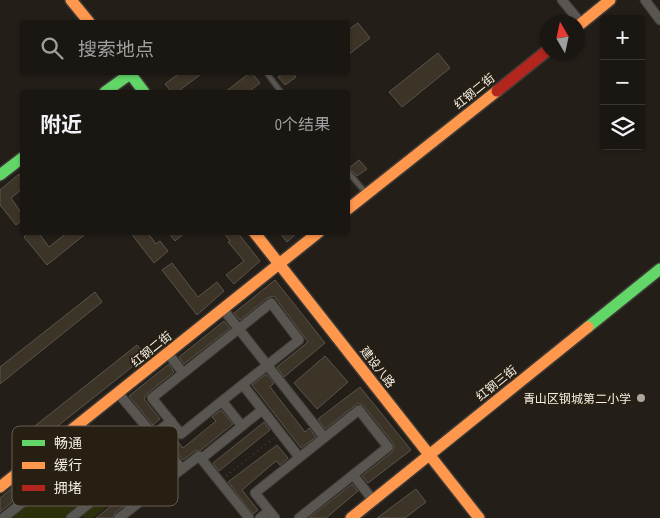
<!DOCTYPE html>
<html lang="zh">
<head>
<meta charset="utf-8">
<style>
  body { margin:0; font-family:"PT Sans Narrow","Noto Sans SC",sans-serif; background:#272320; color:#f1f3f6 }
  .controls { position:absolute; right:15px; top:15px; display:grid; overflow:hidden; border-radius:5px; box-shadow:0 1px 4px #0004 }
  .controls button { width:45px; height:45px; display:grid; place-items:center; padding:0; border:0; border-bottom:1px solid #383532; background:#1a1612; color:#f1f3f6; font:25px sans-serif }
  .compass { position:absolute; left:540px; top:15px; width:45px; height:45px; border-radius:50%; background:#1a1612; box-shadow:0 1px 4px #0004; rotate:351deg }
  .list { margin:0; padding:0; list-style:none }
  h2 { display:flex; justify-content:space-between; align-items:center; height:65px; margin:0; padding:0 20px; font-size:21px }
  h2 small { font-size:16px; font-weight:400; color:#9f9f9f }
  .icon { flex:none; width:28px; height:28px; fill:none; stroke:currentColor; stroke-width:2; stroke-linecap:round; stroke-linejoin:round }
  .map { position:relative; flex:none; width:660px; height:518px; overflow:hidden }
  .search { position:absolute; background:#1a1612; box-shadow:0 1px 4px #0004; left:20px; top:20px; width:330px; height:55px; display:flex; align-items:center; gap:12px; box-sizing:border-box; padding:0 18px; border-radius:5px; color:#9f9f9f; font-size:19px }
  .panel { position:absolute; background:#1a1612; box-shadow:0 1px 4px #0004; left:20px; top:90px; width:330px; height:145px; border-radius:5px }
  .map>svg:first-child { display:block }
  .green { fill:#2c310c }
  .building { fill:#3d3428; stroke:#58544e }
  .lines { fill:none; stroke-linecap:round; stroke-linejoin:round }
  .lane-casing { stroke:#3e3a36; stroke-width:7 }
  .street-casing { stroke:#3e3a36; stroke-width:11 }
  .fast-casing { stroke:#3e3a36; stroke-width:14 }
  .slow-casing { stroke:#3e3a36; stroke-width:14 }
  .jam-casing { stroke:#3e3a36; stroke-width:14 }
  .path { stroke:#5e5b57; stroke-width:1; stroke-dasharray:1 4; stroke-linecap:butt }
  .lane { stroke:#595550; stroke-width:4.5 }
  .street { stroke:#595550; stroke-width:9 }
  .fast { stroke:#63d668; stroke-width:11 }
  .slow { stroke:#ff974d; stroke-width:11 }
  .jam { stroke:#b3261e; stroke-width:11 }
  .poi-dot { fill:#aca69f; stroke:#281f13; stroke-width:2 }
  .labels { text-anchor:middle; dominant-baseline:central; stroke-width:4; stroke-linejoin:round; paint-order:stroke }
  .street-label { font-size:12px; fill:#f5efe7; stroke:#281f13 }
  .poi-label { font-size:12px; fill:#f5efe7; stroke:#281f13; text-anchor:end }
  .key { fill:#281f13; stroke:#665d53; stroke-width:1 }
  .key-label { font-size:14px; fill:#f5efe7 }
</style>
</head>
<body>
<div class="map">
<svg width="660" height="518" viewBox="0 0 660 518">
  <rect width="100%" height="100%" fill="#231e18"/>
  <g class="green">
    <path d="M80,460l24,29 -36,29h-62z"/>
    <path d="M111,490l6,8 -24,20h-9l-4,-4z"/>
  </g>
  <g class="building">
    <path d="M358,23l12,15 -22,17v-25z"/>
    <path d="M438,53l12,15 -48,39 -13,-15z"/>
    <path d="M181,72h23l-27,20h-5l-7,-8z"/>
    <path d="M251,72l9,11 -12,9h-23z"/>
    <path d="M284,72h8l4,5 -11,8 -7,-8z"/>
    <path d="M359,160l8,9 -10,7 -8,-8z"/>
    <path d="M19,174l3,5v10l-11,9 11,16v6l-6,5 -16,-20v-15z"/>
    <path d="M29,232h9l11,15 19,-15h20l-41,33 -23,-28z"/>
    <path d="M130,232h17l9,12 4,-3 8,10 -14,12z"/>
    <path d="M168,232h18l-11,9z"/>
    <path d="M223,232h14l23,29 -26,23 -8,-9 18,-14 -16,-19 2,-1z"/>
    <path d="M279,232h19l-11,10z"/>
    <path d="M172,263l26,34 19,-15 7,9 -27,24 -35,-45z"/>
    <path d="M275,280l50,63 -41,34 -7,-10 31,-25 -34,-46 -7,2 -27,22 -6,-7z"/>
    <path d="M95,292l7,10 -102,82v-17z"/>
    <path d="M224,321l6,7 -46,36 -5,-7z"/>
    <path d="M137,345l9,11 -106,84 -9,-11z"/>
    <path d="M325,356l23,26 -31,27 -23,-26z"/>
    <path d="M169,364l5,8 -26,21 -4,6 16,20 -7,6 -24,-29z"/>
    <path d="M266,374l8,9 -4,4 35,45 4,-4 7,9 -15,11 -49,-63z"/>
    <path d="M360,387l51,63 -43,33 -6,-7 30,-24 2,-5 -1,-4 -29,-37 -6,-3 -33,26 -7,-10z"/>
    <path d="M221,410l12,14 -32,26 -6,1 -12,9 -21,-24 7,-5 14,17 33,-27 -4,-4z"/>
    <path d="M264,422l6,8 -51,41 -6,-8z"/>
    <path d="M277,445l11,13 -8,7 -4,-4 -34,29 16,20 -5,4 -25,-32z"/>
    <path d="M32,472l7,8 -39,32v-14z"/>
    <path d="M114,475l19,24 -18,14 -2,5h-17l25,-20 -13,-18z"/>
    <path d="M352,484l6,7 -32,27h-17z"/>
    <path d="M416,489l10,13 -21,16h-28z"/>
  </g>
  <g class="lines">
    <g class="lane-casing">
      <g id="lane">
        <path d="M266,72l15,20"/>
        <path d="M348,172l18,21"/>
      </g>
    </g>
    <g class="street-casing">
      <g id="street">
        <path d="M562,0l19,23"/>
        <path d="M645,0l15,20"/>
        <path d="M223,309l101,128"/>
        <path d="M168,353l15,20"/>
        <path d="M243,385l56,72"/>
        <path d="M118,393l64,76 17,-13 50,62"/>
        <path d="M222,401l77,-61 -28,-37 -119,95 29,36 41,-33 20,25"/>
        <path d="M80,423l62,77"/>
        <path d="M201,459l61,-49"/>
        <path d="M32,461l16,21"/>
        <path d="M353,475l20,25"/>
        <path d="M99,479l72,-58"/>
        <path d="M3,518l77,-61 27,32 -36,29"/>
        <path d="M119,518l63,-49"/>
        <path d="M260,518l9,-7"/>
        <path d="M275,518l-20,-25 104,-83 29,37 -89,71"/>
      </g>
    </g>
    <g class="fast-casing">
      <g id="fast">
        <path d="M129,72l15,20"/>
        <path d="M105,92l25,-18"/>
        <path d="M0,175l22,-17"/>
        <path d="M588,327l72,-58"/>
      </g>
    </g>
    <g class="slow-casing">
      <g id="slow">
        <path d="M71,0l18,22"/>
        <path d="M578,26l32,-26"/>
        <path d="M348,209l149,-118"/>
        <path d="M254,232l225,286"/>
        <path d="M0,487l319,-255"/>
        <path d="M351,518l237,-191"/>
      </g>
    </g>
    <g class="jam-casing">
      <path id="jam" d="M497,91l51,-41"/>
    </g>
    <path class="path" d="M226,476l48,-38"/>
    <use href="#lane" class="lane"/>
    <use href="#street" class="street"/>
    <use href="#fast" class="fast"/>
    <use href="#slow" class="slow"/>
    <use href="#jam" class="jam"/>
  </g>
  <circle class="poi-dot" cx="641" cy="398" r="5"/>
  <g class="labels">
    <g class="street-label">
      <text transform="translate(474 91) rotate(-39)">红钢二街</text>
      <text transform="translate(151 349) rotate(-39)">红钢二街</text>
      <text transform="translate(378 367) rotate(52)">建设八路</text>
      <text transform="translate(496 383) rotate(-39)">红钢三街</text>
    </g>
    <g class="poi-label">
      <text x="631" y="398">青山区钢城第二小学</text>
    </g>
  </g>
  <rect x="12" y="426" width="166" height="80" rx="8" class="key"/>
  <rect x="22" y="440" width="23" height="6" fill="#63d668"/>
  <rect x="22" y="462" width="23" height="7" fill="#ff974d"/>
  <rect x="22" y="485" width="23" height="6" fill="#b3261e"/>
  <g class="key-label">
    <text x="54" y="448">畅通</text>
    <text x="54" y="470">缓行</text>
    <text x="54" y="493">拥堵</text>
  </g>
</svg>
<div class="controls">
<button>+</button>
<button>−</button>
<button><svg class="icon" aria-label="layers" viewBox="0 0 24 24"><path d="M12 4l9 5-9 5-9-5zM3 14l9 5 9-5"/></svg></button>
</div>
<svg class="compass" viewBox="-18 -18 36 36"><path d="M0-13l5 13h-10z" fill="#e53935"/><path d="M0 13l5-13h-10z" fill="#9f9f9f"/></svg>
<div class="search"><svg class="icon" aria-label="search" viewBox="0 0 24 24"><circle cx="10" cy="10" r="6"/><path d="M15 15l6 6"/></svg>搜索地点</div>
<section class="panel">
<h2>附近<small>0个结果</small></h2>
<ul class="list">
</ul>
</section>
</div>
</body>
</html>
